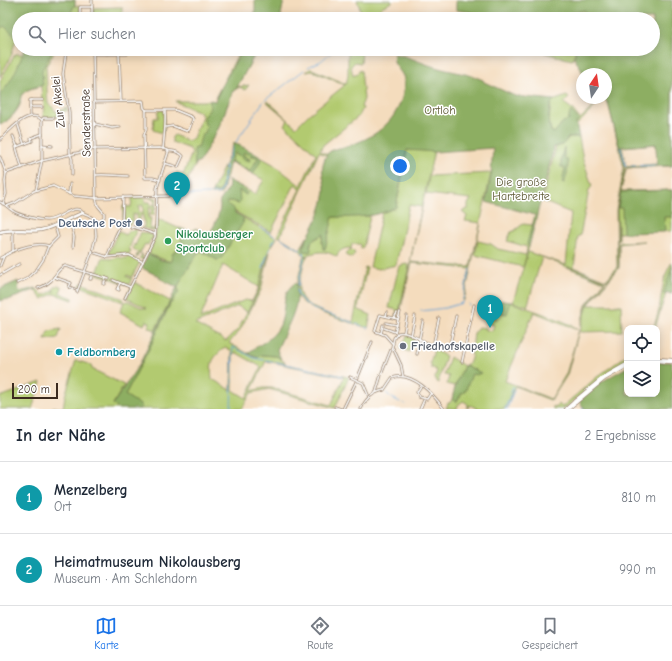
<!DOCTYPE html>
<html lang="de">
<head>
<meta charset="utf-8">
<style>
  body { margin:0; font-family:"Comic Neue",sans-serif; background:#f6f6f7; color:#1f2937 }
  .controls { position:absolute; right:12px; bottom:12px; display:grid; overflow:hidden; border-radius:8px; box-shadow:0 2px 10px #0003 }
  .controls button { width:36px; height:36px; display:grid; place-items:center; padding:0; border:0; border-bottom:1px solid #e0e1e3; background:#fff; color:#1f2937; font:20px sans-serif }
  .compass { position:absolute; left:576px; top:68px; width:36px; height:36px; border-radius:50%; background:#fff; box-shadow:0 2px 10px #0003; rotate:13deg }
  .scale { position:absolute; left:12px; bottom:10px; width:46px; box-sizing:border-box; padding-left:4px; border:2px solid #3b2a1e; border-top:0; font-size:11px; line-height:14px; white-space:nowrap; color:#3b2a1e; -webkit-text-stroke:3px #fff; paint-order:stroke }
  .you { position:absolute; left:400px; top:166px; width:14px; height:14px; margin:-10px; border:3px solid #fff; border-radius:50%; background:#1a73e8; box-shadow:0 0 0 6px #1a73e833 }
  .badge { display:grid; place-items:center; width:26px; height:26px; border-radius:50%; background:#1a73e8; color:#fff; font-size:13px; font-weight:700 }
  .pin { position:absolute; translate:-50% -33px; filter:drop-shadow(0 1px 2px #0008) }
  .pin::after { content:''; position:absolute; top:21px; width:14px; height:12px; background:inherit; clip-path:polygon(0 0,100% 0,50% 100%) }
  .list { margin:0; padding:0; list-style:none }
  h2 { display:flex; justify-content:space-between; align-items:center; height:52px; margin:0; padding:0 16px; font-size:17px }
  h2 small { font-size:13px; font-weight:400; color:#747a83 }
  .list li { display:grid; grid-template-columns:26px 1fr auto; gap:12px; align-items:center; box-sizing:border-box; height:72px; padding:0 16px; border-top:1px solid #e0e1e3 }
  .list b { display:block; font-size:15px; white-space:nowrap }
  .list p { margin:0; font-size:13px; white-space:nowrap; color:#747a83 }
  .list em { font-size:13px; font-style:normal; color:#747a83 }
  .icon { flex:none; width:22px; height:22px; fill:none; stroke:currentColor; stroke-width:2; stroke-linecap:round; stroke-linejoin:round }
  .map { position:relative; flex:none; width:672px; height:409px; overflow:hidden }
  .search { position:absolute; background:#fff; box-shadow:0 2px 10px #0003; left:12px; right:12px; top:12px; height:44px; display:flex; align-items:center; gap:10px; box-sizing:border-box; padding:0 14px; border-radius:22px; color:#747a83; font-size:15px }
  .sheet { height:196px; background:#fff }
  nav { display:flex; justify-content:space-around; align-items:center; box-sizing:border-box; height:56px; border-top:1px solid #e0e1e3; background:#fff; font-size:11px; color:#747a83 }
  nav a { display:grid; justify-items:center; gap:2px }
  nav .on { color:#1a73e8 }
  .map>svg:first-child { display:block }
  .green { fill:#b2ca6f; stroke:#767a46; fill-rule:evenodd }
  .forest { fill:#8dae62; stroke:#646c40 }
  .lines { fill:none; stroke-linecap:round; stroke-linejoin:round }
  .stream { stroke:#63a2d5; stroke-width:1 }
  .minor-casing { stroke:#98836e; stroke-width:3 }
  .tertiary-casing { stroke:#98836e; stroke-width:4 }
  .primary-casing { stroke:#98836e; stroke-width:5.5 }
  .trunk-casing { stroke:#98836e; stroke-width:6 }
  .minor { stroke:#fff; stroke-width:1.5 }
  .tertiary { stroke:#fff; stroke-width:2.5 }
  .primary { stroke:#fff; stroke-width:4 }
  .trunk { stroke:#fff; stroke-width:4.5 }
  .service-dot { fill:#5c6f8a; stroke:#fff; stroke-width:1.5 }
  .leisure-dot { fill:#2e9e5b; stroke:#fff; stroke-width:1.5 }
  .worship-dot { fill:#6b7280; stroke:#fff; stroke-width:1.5 }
  .culture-dot { fill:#0f9aa8; stroke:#fff; stroke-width:1.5 }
  .labels { text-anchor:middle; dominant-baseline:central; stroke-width:3; stroke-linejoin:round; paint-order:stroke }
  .street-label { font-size:12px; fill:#3b2a1e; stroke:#fff }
  .park-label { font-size:12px; fill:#5f5a36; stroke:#fff }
  .service-label { font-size:12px; font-weight:bold; fill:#4e5e75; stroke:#fff; text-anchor:end }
  .leisure-label { font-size:12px; font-weight:bold; fill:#27864d; stroke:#fff; text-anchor:start }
  .worship-label { font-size:12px; font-weight:bold; fill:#5b616d; stroke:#fff; text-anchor:start }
  .culture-label { font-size:12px; font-weight:bold; fill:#0d838f; stroke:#fff; text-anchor:start }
</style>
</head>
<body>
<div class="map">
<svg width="672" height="409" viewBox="0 0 672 409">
  <rect width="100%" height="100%" fill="#fff"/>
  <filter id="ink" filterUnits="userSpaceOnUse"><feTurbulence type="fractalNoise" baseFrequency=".025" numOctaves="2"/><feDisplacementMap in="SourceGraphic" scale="8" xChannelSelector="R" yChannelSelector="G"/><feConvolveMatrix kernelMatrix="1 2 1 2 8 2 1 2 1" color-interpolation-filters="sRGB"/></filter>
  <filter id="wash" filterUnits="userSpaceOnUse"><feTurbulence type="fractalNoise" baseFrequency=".012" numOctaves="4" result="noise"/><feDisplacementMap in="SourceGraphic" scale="16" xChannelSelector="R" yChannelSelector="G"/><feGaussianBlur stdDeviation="0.9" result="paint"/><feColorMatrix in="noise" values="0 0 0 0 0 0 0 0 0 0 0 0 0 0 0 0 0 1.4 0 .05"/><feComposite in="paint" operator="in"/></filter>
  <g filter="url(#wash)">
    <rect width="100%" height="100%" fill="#f4dcbd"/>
    <g class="green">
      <path d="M0,0h75v6h5v13h-61v23l-5,-6 2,3 -5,17 -11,21z"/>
      <path d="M357,0h35v2l-9,4 -5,5h15l17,2 -17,-1 -31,3z"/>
      <path d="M672,0v166l-45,2 -1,1 -5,22 51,-1v41l-53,2v8l-2,-33 9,-39 3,-2 28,-1 -31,1 -6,-20 5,20 -8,43 1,54 -1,5 -11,12 -4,-2 -34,-13 34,14 3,2 -18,23 -7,22 6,-22 18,-23 -62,-25 -15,50 -1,-2h-5l-8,-3 15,-50 38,13 5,-52 -29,-12 14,-54 6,-2 7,-8h10l4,22 9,27 -3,4 -9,46h-2l-4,31 32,13 11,-13 -1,-57 8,-42 -16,-65 -4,-5h2v-24h-22l-3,-4 2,-2 3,-19h67v-30zM656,144l1,20 -31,2 -4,-19z"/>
      <path d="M122,7v12h-29l1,-11z"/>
      <path d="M586,10l-3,9h-29l2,-3z"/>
      <path d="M25,49h31l-10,17 1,25 1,13h2l6,8 11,-4v3l-9,2 -1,4h-14l1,-17 -2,-1 -1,-13c-7,2 -16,3 -20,10 -1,3 0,6 -1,9 -4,9 -12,16 -20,20v-44l15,-27h8z"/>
      <path d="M105,49h32v3l-32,1z"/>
      <path d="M243,49h23l-8,3 -4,4 -17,31 12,-2 -4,5 -5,-3 -7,4 -14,36 -11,20 -13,1v18l-14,27 -4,2h-8l8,-23 6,3 9,-22 -2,-4 -18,-7v-5l2,-2 14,6 5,-3 9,-22 -2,-4 -24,-10 -1,-1h40l5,-12 -5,9 24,-46h2l-7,12z"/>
      <path d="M348,49h14l-1,14 -6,-1 -4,4 2,10 4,-2 2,-3 2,-1 3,29 -3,8 2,1 -4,8 -36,29 -3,6 7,3v2l-8,-4 -39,85 -3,-1 23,-47 -5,-5 -24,48 -37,-21v-2l-8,-6 6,-2 6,3 1,-14 6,1 -5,-5 15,8 9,-14 -11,-6 9,-16 11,6 28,22 15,-32 -31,-29 3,-5 -21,-18 1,-1 28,26 12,-12 37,-30 -32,-14 -7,1 4,-3h2l34,15 2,-8z"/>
      <path d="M546,49h30l-3,10 -1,1 -27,-7z"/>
      <path d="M567,96l2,2 -5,5 8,6 8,10 23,-21 -26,27 -7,-6 -10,6v3l-6,5 -3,-2 -2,-11 2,-16 1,-3z"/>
      <path d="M163,110l2,2h-1v15l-2,6 -9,-3 1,-12h4v-7z"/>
      <path d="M245,150l6,6 6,1 1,1 -9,14 -18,-11 3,-8 7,3 3,3h6l-7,-4z"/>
      <path d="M407,150l27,1 -24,111 12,-55 -13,-2 -13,60 -17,4 -9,-2 12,-54 14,-6z"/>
      <path d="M226,162l-5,28 -3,3 -5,-1 -2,2z"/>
      <path d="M491,173l-27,127 -1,1 7,-32 -58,-6 -12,49 11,-50 59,5 11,-44 -16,-2 2,-5 -5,-4 1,-1 5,-2v-5l3,-5 -45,-5 3,-18z"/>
      <path d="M142,197l3,1v4h5l1,3h4l-1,-6 -8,-2 11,1 -1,7 -1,1h1v2h-1l-1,7h-4l2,-6 -3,-2 -1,11h3l-1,11h3l3,-3 -2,6v-1l-12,-3 2,-1v-8h-1v-14l-4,1v7l3,-1v3l-2,1v4l-4,-1v-3l2,-1 -5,-1v7h-2l-1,4 -7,-3v-16l8,1 1,-9z"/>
      <path d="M370,216l-7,32h-2l-1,-4h-8l-1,5 4,4 -3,5 -5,-2 -1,-3 5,-4 -1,-1c-5,0 -12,2 -13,9 -12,-8 -21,-5 -33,-1l-3,-5 -21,-14 20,12 7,-12 -4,10h7l2,-6 12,-7 -2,8 1,7h2l7,-32z"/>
      <path d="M244,218l33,20 -9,14 -10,39 -11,21h1l11,-22 10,-38h1l-9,38 -21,40 -11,13 27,15h2l3,-3 16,1 9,7 -15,-2 77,16h1l-14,31 -66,-19 -18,4 -9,16h-103l2,-3 -16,-11 25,-48 21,-45 7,-9v-7l18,-31 5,-4 2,1 14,8zM223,265l36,22 -7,14 -7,-1 -45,19zM238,306l9,6 -9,17 -12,12 -31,-17zM225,347l7,4 -1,39 -19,-11c-2,-18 0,-20 13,-32zM235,352l26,15 -15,31 -13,-8v-35zM266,361l78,16 -13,28 -59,-17h-9l-12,3z"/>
      <path d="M158,219l20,9h2l4,5 -6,17 -6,4 -1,8 -23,-8 7,-16z"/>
      <path d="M523,224l9,1 -5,19 2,3 -6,20 -48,-12 3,-14 13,3 7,5 28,6 1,-8 -20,-6 4,-9 3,-1z"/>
      <path d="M135,229h2l-8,20 2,1 -2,4h-6v-1l-15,2 10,-24 8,4 4,-5 2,1z"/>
      <path d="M141,232l13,3 -1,4h-2l-3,6 -3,-1 -5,9 3,2 -1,2 2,1 -1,2 -4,-2 3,-3 -3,-2 -2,5 -1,-1 2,-5 -4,-2v-2h-1l1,-4 1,2z"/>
      <path d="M645,241l-26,3v24l-30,36v1h32l1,26 -42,1 8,-27 31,-38v-24l2,-1z"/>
      <path d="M129,256l11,6 -8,15 -5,-2 -1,1 4,2h2l-3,7 -43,-15 11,3 6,-16 7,2 10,-2 1,1h7z"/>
      <path d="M308,256c-5,4 -5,14 -7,20 -2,6 -3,12 -1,18 5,16 39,23 53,28l12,-55 2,1 -9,40 1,2 12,5 -3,13c-14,-5 -67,-17 -71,-34 -2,-8 5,-28 6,-37z"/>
      <path d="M672,262v32l-6,-1 -11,35h-2c3,-8 6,-16 7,-24 2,-14 4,-30 12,-42z"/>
      <path d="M406,264l3,1 -10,47h-1l-1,4 1,2h-2l1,-8 -8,-2 10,-42z"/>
      <path d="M134,282l36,19 -15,29 -7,-3 2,-5 -4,-1 -2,4 -24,-13 4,-10 4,-1 14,7h5l-21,-10z"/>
      <path d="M81,283l43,16 -1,3 -43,-16z"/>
      <path d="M58,285l4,2 -2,6 13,5v2l-19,-6 -12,5 -7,-9 2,-1 5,6c5,0 8,-4 13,-4l-3,-1z"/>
      <path d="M511,302c14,6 60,20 68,28l-12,45 -15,24 -2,1 -35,-14 -10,23h-27l-8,-4 -3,4 1,-5 -5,-3 -5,4 -1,4 -7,-1 -4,1 2,-6h2l2,-4 4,3c7,-9 12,-18 16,-29h8l-15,-8 4,-2 2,-4 3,-26 4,-6 8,1v2l6,1 2,-6 -6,-2 1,-6 8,2 -3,-4 -11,-2 1,-4 22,5zM534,312l45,18 -13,44 -15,25 -46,-18z"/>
      <path d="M61,329l-3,9 -13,2 3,-9z"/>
      <path d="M408,335l6,4 -5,13 -9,-4z"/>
      <path d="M434,350l12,6 -8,27 -2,-1v-2l-1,-2 2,-7 -4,-3h-3l2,-2 -2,-3z"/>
      <path d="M627,355v8l-7,2 -12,8 -44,36h-11v-3l4,1 2,-3 3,3 35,-30z"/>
      <path d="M450,357l14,9 -9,20 -8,-2 2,-8 -5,-1z"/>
      <path d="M76,360l15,5 1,4 32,16 -11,19 5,5h-66l1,-2 10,1 2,-12z"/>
      <path d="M41,382l-9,27h-32v-12z"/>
    </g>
    <g class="forest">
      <path d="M0,0h75v6h-1l-6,13h-49v23l-2,-1v-3l-13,-12 -4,3z"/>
      <path d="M255,0h29l-3,15 1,1 -1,3h-26z"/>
      <path d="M456,0h216v166h-15l-1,-22 -36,3v2l-12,-46 -4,-5h2v-24h-22c-3,-3 -3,-6 -5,-9 -6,-7 -5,-6 -3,-16h77v-30h-70l2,-9 -29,6 -2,3h-10v-2l-10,2h-58l-1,-6 -19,-3z"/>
      <path d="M25,49h28l-11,21 1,15c-7,2 -18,4 -22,11 -1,3 0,6 -2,9 -4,9 -11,16 -19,20v-31c13,-13 18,-29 25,-45z"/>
      <path d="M243,49h23l-8,3 -4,4 -18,33 -3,2 -14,36 -20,36 -2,-1 -2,4 -1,-16 1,-2h3l4,-14 3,-1 2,-7 -2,-1 -1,-7c5,-10 6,-6 6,-18l5,1 6,-13z"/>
      <path d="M394,54c15,2 27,9 41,13 16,5 33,6 48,13l1,2 31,14 39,4c-6,4 -6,24 -3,31l3,2 9,-11 6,-2v-4l2,-5 8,9 -3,3 3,14h-10l-7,8 -8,2 -25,100 -2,-3 8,-29 -49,-13 5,-27 2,-27 -58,4 -28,-2 -11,57c-19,10 -42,11 -63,10l-8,32h-2l-1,-7 1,-8 -11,7 -2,4 1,5 -1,2 -7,-1v-4c7,-15 18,-32 21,-50 4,-14 -6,-23 1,-39 1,0 2,-4 3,-5 4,-4 11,-5 17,-6 28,-9 50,-22 58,-53 1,-6 2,-13 0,-18 -4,-8 -12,-12 -9,-22z"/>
      <path d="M234,143c10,4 20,10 28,15l-9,16 -4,-2 9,-13 -1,-2 -12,-4 -1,-1 -1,3 7,5v1l-8,-2 -1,-3 -7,-3 -3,8 17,9v1l-18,-9 -7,29 -2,3h-9l1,-3 5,1 3,-2 5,-28z"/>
      <path d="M564,147v11l3,1c2,7 0,18 -3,24l-2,-1 3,-14 -4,-1v-9z"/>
      <path d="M228,180l12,6 7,7 -1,2 -7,-5 1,12 -1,2 -7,-3 -6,2 8,6 1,4 9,5 -2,3h2l-23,38 -4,1 -14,-8 -2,-1 -5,4 -18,31v7l-5,7v2h-2l-21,45 -25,48 17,11 -3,3h-21l-5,-5 27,-41 37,-76 -18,-9 1,-1 -18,-9v-1l6,-13 13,6 10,2 1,-8 6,-5 6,-15 -4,-3v-3l11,4 4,-4 4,2 -2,4 6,4c9,-4 16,-21 17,-31 0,-2 -1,-4 0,-6 4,-7 11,-12 8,-21z"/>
      <path d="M672,190v27h-8l1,15 -42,1 -1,-25h-4l3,-16z"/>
      <path d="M672,266v28l-6,-2 -1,3 -2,-1 1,-2z"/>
      <path d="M18,281l1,11 17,-4 1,1 -29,11 -2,-1 -6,2v-12z"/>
      <path d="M295,283l2,1c-1,6 1,11 0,15 -2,16 -14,36 -20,51l4,9 -5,-3 -15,-1 -3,3 -10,-5c11,-9 24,-13 31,-26 8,-15 1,-34 16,-44z"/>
      <path d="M489,299l22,3 -4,12 -23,-5 4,-2 3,-7z"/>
      <path d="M657,362h15v47h-87l-4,-5 -2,-3 17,-16 31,-18v27h30z"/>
      <path d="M465,365l16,8 -5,2 -4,-1 -7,18h-2l-7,10 -4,-3c2,-10 7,-25 13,-34z"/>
    </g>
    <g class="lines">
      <g class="stream">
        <path d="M362,15l14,-2"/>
        <path d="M357,19l2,-2"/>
        <path d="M308,67l13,-6 14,-12"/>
        <path d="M265,100l39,-30"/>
        <path d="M236,142l27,-40"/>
        <path d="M621,148l5,18"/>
        <path d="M628,166l28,-1"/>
        <path d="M212,194h6l4,-4 4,-26 7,-17"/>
        <path d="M185,195l25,-1"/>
        <path d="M261,228l15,9 -8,15 -5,16"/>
        <path d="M281,238l20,12"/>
        <path d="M303,252l1,3"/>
        <path d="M298,286l6,-29"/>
        <path d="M297,290l1,5 3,4"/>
        <path d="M301,299l5,5"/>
        <path d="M307,304l5,4"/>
        <path d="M469,304v1"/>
        <path d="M313,309l3,1"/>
        <path d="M317,310l4,1"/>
        <path d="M421,311l24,-3 17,-5 8,-34"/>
        <path d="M322,312l13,4"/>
        <path d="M336,317l3,1"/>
        <path d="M341,318l12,5"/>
        <path d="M356,324l6,2"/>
        <path d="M365,327l3,1"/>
        <path d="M266,360l76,16"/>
        <path d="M657,385l1,1"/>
        <path d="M386,393l5,4"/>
        <path d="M392,398l8,4"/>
        <path d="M403,403l2,1"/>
        <path d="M581,406l3,3"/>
        <path d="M231,409l2,-62 21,11 10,2"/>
        <path d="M505,409l8,-22"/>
        <path d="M507,409l7,-19"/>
      </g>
    </g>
  </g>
  <g filter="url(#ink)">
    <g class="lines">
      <g class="minor-casing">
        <g id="minor">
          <path d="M92,0v19"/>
          <path d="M80,19v-12h12"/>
          <path d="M70,49l-4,3 -3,22 6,38 1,41 2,6v16"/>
          <path d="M93,54h34"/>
          <path d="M119,54l2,47"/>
          <path d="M32,100h11"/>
          <path d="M94,102l49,-1 1,7 2,2h29l17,7 1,2 -4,11 -3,1 -13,-5 -7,1"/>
          <path d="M30,107h12"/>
          <path d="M146,110v20l-2,5 1,43h8l7,2"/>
          <path d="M30,116v-16h2"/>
          <path d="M95,124l17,4 8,-1"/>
          <path d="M18,125l6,19"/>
          <path d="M13,136l4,10"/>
          <path d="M0,140c9,-9 29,-33 42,-20"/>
          <path d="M42,145l10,1"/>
          <path d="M163,149c1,-13 3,-25 2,-38"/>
          <path d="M0,157l6,16 -1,8 1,13 -3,10"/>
          <path d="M164,163l14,4 5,-11 -2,-2c-4,-2 -8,-4 -13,-3"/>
          <path d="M22,168l-6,-21 16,-6 -1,-3 11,-4"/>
          <path d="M6,173l35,-12 54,-12 65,-1 8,2v3l-11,35 -1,38 -1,11 -30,61"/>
          <path d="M96,175c11,-1 21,1 32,1"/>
          <path d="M36,190l6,-30v-40l1,-2h11"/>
          <path d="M69,194l1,-10"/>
          <path d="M0,202c6,2 8,6 13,9 6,4 25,9 33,9 12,1 23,-14 34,-10l3,3 5,2 9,6 4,-1 3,-3v-4l-6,-7 -2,-8 -3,-149"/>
          <path d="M7,206l8,-3 19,-12 19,-5 21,10 22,2 72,-2"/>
          <path d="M61,223l11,5 2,9 -1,10"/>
          <path d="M131,228l2,-1 22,7"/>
          <path d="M13,251c10,-4 26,-9 36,-5"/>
          <path d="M92,252l16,5 21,-2 14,7"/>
          <path d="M107,257l8,-20 7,-14 1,-26"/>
          <path d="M0,258l4,-2"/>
          <path d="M0,266l4,-10 9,-5v-21"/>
          <path d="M0,275l19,-11"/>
          <path d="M54,277l17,6 -2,4 8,3"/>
          <path d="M91,277v2h-1l2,-5"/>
          <path d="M113,280l17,7"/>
          <path d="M104,282l1,2h-1l2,-6"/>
          <path d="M17,283l9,-4 11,-10 6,-9 5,-13 10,-10 -3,-11"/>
          <path d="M118,287l1,3 -2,-1 3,-6"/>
          <path d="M38,288c5,-1 13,-6 16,-11 4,-5 5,-9 11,-11l44,13"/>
          <path d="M77,292l15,-40 4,-16 -1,-16"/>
          <path d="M386,316l1,-4"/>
          <path d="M394,318l3,-5"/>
          <path d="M386,323l11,2"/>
          <path d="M384,328l11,4"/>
          <path d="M404,332l3,-16"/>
          <path d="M381,333l2,-8"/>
          <path d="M397,334l-2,-2 5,-20"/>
          <path d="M411,336l4,-20"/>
          <path d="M419,340l4,-19"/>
          <path d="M393,344l-8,-9 -10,-4 5,-16 18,4"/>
          <path d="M433,346l6,-28"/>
          <path d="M393,348l8,17 2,11"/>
          <path d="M449,349l7,-33"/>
          <path d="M417,354l3,-14"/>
          <path d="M462,362l12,-57"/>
          <path d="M350,377l13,6 6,14"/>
          <path d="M421,386l-4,6 2,5 8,2 4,-6"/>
          <path d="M376,392l5,-17 11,-28 2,-9 4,-5c10,-3 28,11 38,14 10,2 19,2 29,1"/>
          <path d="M335,407l6,2"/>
          <path d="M343,409l13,-27 16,-40"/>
          <path d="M361,409c5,-11 12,-17 23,-19l8,-12c20,-8 42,17 52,31"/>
          <path d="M420,409l4,-9"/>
        </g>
      </g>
      <g class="tertiary-casing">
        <path id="tertiary" d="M0,232c13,-4 27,0 41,-2 15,-3 27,-12 42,-17"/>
      </g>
      <g class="primary-casing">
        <path id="primary" d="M567,409l8,-7"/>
      </g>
      <g class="trunk-casing">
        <g id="trunk">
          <path d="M657,360l15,1"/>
          <path d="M575,402l29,-24 23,-13"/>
        </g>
      </g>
      <use href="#minor" class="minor"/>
      <use href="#tertiary" class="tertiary"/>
      <use href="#primary" class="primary"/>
      <use href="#trunk" class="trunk"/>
    </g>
  </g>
  <circle class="service-dot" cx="139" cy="223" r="4"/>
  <circle class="leisure-dot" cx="168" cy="241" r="4"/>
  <circle class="worship-dot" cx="403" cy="346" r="4"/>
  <circle class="culture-dot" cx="59" cy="352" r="4"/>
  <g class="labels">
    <g class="street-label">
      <text transform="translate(58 102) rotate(-96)">Zur Akelei</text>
      <text transform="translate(86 123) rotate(-91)">Senderstraße</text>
    </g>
    <g class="park-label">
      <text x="440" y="110">Ortloh</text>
      <text x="521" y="182">Die große<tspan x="521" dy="14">Hartebreite</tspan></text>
    </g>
    <g class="service-label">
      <text x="131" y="223">Deutsche Post</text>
    </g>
    <g class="leisure-label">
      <text x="176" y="234">Nikolausberger<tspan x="176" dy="14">Sportclub</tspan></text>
    </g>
    <g class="worship-label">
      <text x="411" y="346">Friedhofskapelle</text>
    </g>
    <g class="culture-label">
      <text x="67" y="352">Feldbornberg</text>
    </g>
  </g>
</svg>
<div class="controls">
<button><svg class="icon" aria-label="locate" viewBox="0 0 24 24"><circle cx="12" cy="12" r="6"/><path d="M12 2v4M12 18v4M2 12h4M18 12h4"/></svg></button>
<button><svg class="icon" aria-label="layers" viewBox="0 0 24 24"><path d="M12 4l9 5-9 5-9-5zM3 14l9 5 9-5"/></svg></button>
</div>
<svg class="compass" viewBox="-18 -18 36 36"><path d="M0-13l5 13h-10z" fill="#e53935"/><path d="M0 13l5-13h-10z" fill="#747a83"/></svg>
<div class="scale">200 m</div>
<div class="you"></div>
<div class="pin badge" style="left:490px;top:328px;background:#0f9aa8">1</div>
<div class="pin badge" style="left:177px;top:205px;background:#0f9aa8">2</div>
<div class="search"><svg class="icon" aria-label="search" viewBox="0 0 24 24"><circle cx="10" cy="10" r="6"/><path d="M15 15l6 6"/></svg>Hier suchen</div>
</div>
<section class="sheet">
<h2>In der Nähe<small>2 Ergebnisse</small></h2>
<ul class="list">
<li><span class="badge" style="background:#0f9aa8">1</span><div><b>Menzelberg</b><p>Ort</p></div><em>810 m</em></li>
<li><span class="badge" style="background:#0f9aa8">2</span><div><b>Heimatmuseum Nikolausberg</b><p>Museum · Am Schlehdorn</p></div><em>990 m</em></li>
</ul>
</section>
<nav>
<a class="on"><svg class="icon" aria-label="map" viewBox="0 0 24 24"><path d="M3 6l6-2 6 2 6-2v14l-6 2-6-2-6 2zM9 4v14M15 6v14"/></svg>Karte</a>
<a><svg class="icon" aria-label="directions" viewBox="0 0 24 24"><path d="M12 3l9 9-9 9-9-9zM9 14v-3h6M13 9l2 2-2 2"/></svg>Route</a>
<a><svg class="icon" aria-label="saved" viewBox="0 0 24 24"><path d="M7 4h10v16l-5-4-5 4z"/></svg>Gespeichert</a>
</nav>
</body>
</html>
